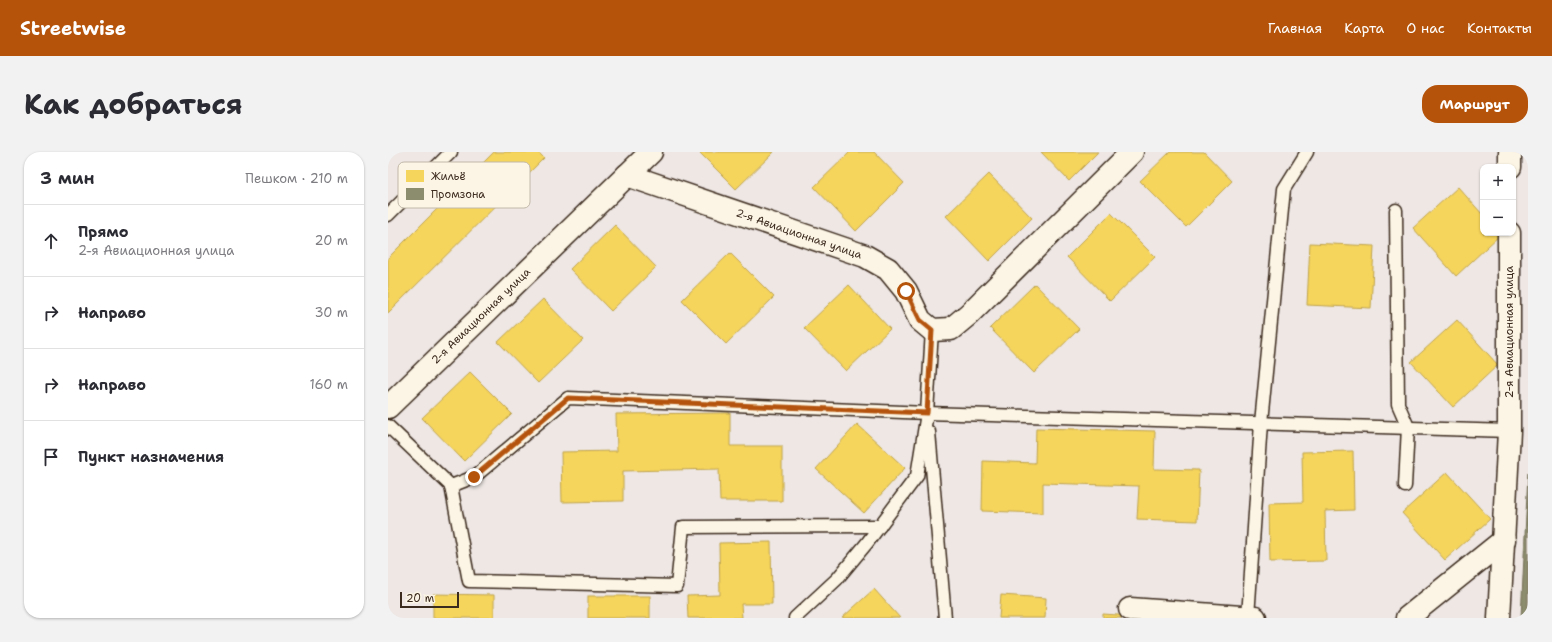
<!DOCTYPE html>
<html lang="ru">
<head>
<meta charset="utf-8">
<style>
  body { margin:0; font-family:"Shantell Sans",sans-serif; background:#f2f2f3; color:#2b2b33 }
  .controls { position:absolute; right:12px; top:12px; display:grid; overflow:hidden; border-radius:8px; box-shadow:0 1px 3px #0004 }
  .controls button { width:36px; height:36px; display:grid; place-items:center; padding:0; border:0; border-bottom:1px solid #e1e1e2; background:#fff; color:#2b2b33; font:20px sans-serif }
  .scale { position:absolute; left:12px; bottom:10px; width:59px; box-sizing:border-box; padding-left:4px; border:2px solid #3b2a1e; border-top:0; font-size:11px; line-height:14px; white-space:nowrap; color:#3b2a1e; -webkit-text-stroke:3px #fcf5e5; paint-order:stroke }
  .stop { position:absolute; width:12px; height:12px; margin:-9px; border:3px solid #b45309; border-radius:50%; background:#fff }
  .stop.end { background:#b45309; border-color:#fff; box-shadow:0 1px 4px #0008 }
  .list { margin:0; padding:0; list-style:none }
  h2 { display:flex; justify-content:space-between; align-items:center; height:52px; margin:0; padding:0 16px; font-size:17px }
  h2 small { font-size:13px; font-weight:400; color:#7c7c81 }
  .list li { display:grid; grid-template-columns:26px 1fr auto; gap:12px; align-items:center; box-sizing:border-box; height:72px; padding:0 16px; border-top:1px solid #e1e1e2 }
  .list b { display:block; font-size:15px; white-space:nowrap }
  .list p { margin:0; font-size:13px; white-space:nowrap; color:#7c7c81 }
  .list em { font-size:13px; font-style:normal; color:#7c7c81 }
  .icon { flex:none; width:22px; height:22px; fill:none; stroke:currentColor; stroke-width:2; stroke-linecap:round; stroke-linejoin:round }
  .map { position:relative; flex:none; width:1140px; height:466px; overflow:hidden; border-radius:16px }
  header { display:flex; align-items:center; gap:24px; box-sizing:border-box; height:56px; padding:0 20px; background:#b45309; color:#fff }
  header strong { font-size:19px }
  nav { display:flex; gap:22px; margin-inline-start:auto; font-size:14px }
  .intro { display:flex; align-items:center; justify-content:space-between; box-sizing:border-box; height:96px; padding:0 24px }
  h1 { margin:0; font-size:28px }
  .button { padding:10px 18px; border-radius:16px; background:#b45309; color:#fff; font-size:14px; font-weight:700 }
  main { display:flex; gap:24px; padding:0 24px }
  aside { flex:1; background:#fff; border-radius:16px; box-shadow:0 1px 3px #0004 }
  .map>svg:first-child { display:block }
  .homes { fill:#f6d55c; stroke:#bea249 }
  .industry { fill:#8c8c6e; stroke:#746f56 }
  .lines { fill:none; stroke-linecap:round; stroke-linejoin:round }
  .lane-casing { stroke:#3b2a1e; stroke-width:15 }
  .street-casing { stroke:#3b2a1e; stroke-width:25 }
  .lane { stroke:#fcf5e5; stroke-width:12 }
  .street { stroke:#fcf5e5; stroke-width:22 }
  .route { stroke:#b45309; stroke-width:5 }
  .labels { text-anchor:middle; dominant-baseline:central; stroke-width:4; stroke-linejoin:round; paint-order:stroke }
  .street-label { font-size:11px; fill:#3b2a1e; stroke:#fcf5e5 }
  .key { fill:#fcf5e5; stroke:#c2b8a9; stroke-width:1 }
  .key-label { font-size:11px; fill:#3b2a1e }
</style>
</head>
<body>
<header>
<strong>Streetwise</strong>
<nav><a>Главная</a><a>Карта</a><a>О нас</a><a>Контакты</a></nav>
</header>
<div class="intro"><h1>Как добраться</h1><a class="button">Маршрут</a></div>
<main>
<aside>
<h2>3 мин<small>Пешком · 210 m</small></h2>
<ul class="list">
<li><svg class="icon" aria-label="ahead" viewBox="0 0 24 24"><path d="M12 20V5M6 11l6-6 6 6"/></svg><div><b>Прямо</b><p>2-я Авиационная улица</p></div><em>20 m</em></li>
<li><svg class="icon" aria-label="right" viewBox="0 0 24 24"><path d="M7 20v-9h11M14 6l5 5-5 5"/></svg><div><b>Направо</b></div><em>30 m</em></li>
<li><svg class="icon" aria-label="right" viewBox="0 0 24 24"><path d="M7 20v-9h11M14 6l5 5-5 5"/></svg><div><b>Направо</b></div><em>160 m</em></li>
<li><svg class="icon" aria-label="arrive" viewBox="0 0 24 24"><path d="M6 21V4h12l-3 4 3 4H6"/></svg><div><b>Пункт назначения</b></div></li>
</ul>
</aside>
<div class="map">
<svg width="1140" height="466" viewBox="0 0 1140 466">
  <rect width="100%" height="100%" fill="#eee7e4"/>
  <filter id="ink" filterUnits="userSpaceOnUse"><feTurbulence type="fractalNoise" baseFrequency=".025" numOctaves="2"/><feDisplacementMap in="SourceGraphic" scale="8" xChannelSelector="R" yChannelSelector="G"/><feConvolveMatrix kernelMatrix="1 2 1 2 8 2 1 2 1" color-interpolation-filters="sRGB"/></filter>
  <g filter="url(#ink)">
    <g class="homes">
      <path d="M106,0h44l6,6 -156,155v-55z"/>
      <path d="M311,0h75l-38,37z"/>
      <path d="M462,0h24l30,31 -48,48 -42,-44z"/>
      <path d="M653,0h57l-29,29z"/>
      <path d="M782,0h34l28,29 -46,46 -46,-46z"/>
      <path d="M601,22l43,44 -43,43 -43,-45z"/>
      <path d="M1070,35l25,28v18l18,1 -45,42 -43,-48z"/>
      <path d="M723,61l44,44 -45,44 -43,-44z"/>
      <path d="M227,73l41,42 -45,44 -41,-42z"/>
      <path d="M922,91l64,3 -3,62 -64,-3z"/>
      <path d="M342,101l44,44 -48,47 -44,-44z"/>
      <path d="M647,132l44,45 -45,44 -44,-45z"/>
      <path d="M461,133l41,44 -44,42 -42,-43z"/>
      <path d="M155,147l40,41 -45,43 -40,-41z"/>
      <path d="M1069,168l41,45 -45,42 -42,-45z"/>
      <path d="M82,220l42,42 -48,47 -42,-43z"/>
      <path d="M342,261v33h52v55h-62l-1,-32 -96,2v30l-61,1 -1,-50 56,-1 -1,-37z"/>
      <path d="M469,272l48,44 -41,45 -48,-44z"/>
      <path d="M648,276l119,3 -1,38 45,1 -2,51 -60,-2 2,-33 -96,-3v30l-61,-2 1,-50 52,2z"/>
      <path d="M965,299l1,59 -29,1 1,50 -56,1 -1,-59 34,-1 -1,-50z"/>
      <path d="M1059,320l43,47 -45,41 -43,-47z"/>
      <path d="M383,390l1,62h-31l1,14h-54l-1,-22 33,-1 -1,-52z"/>
      <path d="M486,437l26,29h-58z"/>
      <path d="M45,442l61,1v23h-61z"/>
      <path d="M613,443l45,3 -1,20h-46z"/>
      <rect x="200" y="444" width="62" height="22"/>
      <path d="M715,462l58,4h-58z"/>
    </g>
    <path class="industry" d="M1140,321v145h-7z"/>
    <g class="lines">
      <g class="lane-casing">
        <g id="lane">
          <path d="M1008,58l2,194 10,23 -3,59"/>
          <path d="M0,63l63,-63"/>
          <path d="M0,274l63,60 23,-9 94,-79 359,15 582,18"/>
          <path d="M541,280l16,186"/>
          <path d="M63,334l18,95 208,5 6,-59 197,-1"/>
          <path d="M860,465l13,-194 23,-234 23,-37"/>
          <path d="M407,466l42,-39 30,-36 50,-67 10,-63 5,-83"/>
        </g>
      </g>
      <g class="street-casing">
        <g id="street">
          <path d="M1122,15v-15"/>
          <path d="M239,23l238,81 23,13 18,22 14,29 12,10 19,-1 18,-15 163,-162"/>
          <path d="M0,255l263,-255"/>
          <path d="M742,457l125,9"/>
          <path d="M1019,466l97,-78"/>
          <path d="M1111,466l10,-187v-198"/>
        </g>
      </g>
      <use href="#lane" class="lane"/>
      <use href="#street" class="street"/>
    </g>
  </g>
  <g class="lines" filter="url(#ink)">
    <path class="route" d="M86,325l94,-79 359,15 5,-83 -12,-10 -14,-29"/>
  </g>
  <g class="labels">
    <g class="street-label">
      <text transform="translate(411 82) rotate(19)">2-я Авиационная улица</text>
      <text transform="translate(93 164) rotate(-44)">2-я Авиационная улица</text>
      <text transform="translate(1121 180) rotate(-90)">2-я Авиационная улица</text>
    </g>
  </g>
  <rect x="10" y="10" width="132" height="46" rx="6" class="key"/>
  <rect x="18" y="18" width="18" height="12" fill="#f6d55c"/>
  <rect x="18" y="36" width="18" height="12" fill="#8c8c6e"/>
  <g class="key-label">
    <text x="43" y="28">Жильё</text>
    <text x="43" y="46">Промзона</text>
  </g>
</svg>
<div class="controls">
<button>+</button>
<button>−</button>
</div>
<div class="scale">20 m</div>
<div class="stop" style="left:518px;top:139px"></div>
<div class="stop end" style="left:86px;top:325px"></div>
</div>
</main>
</body>
</html>
